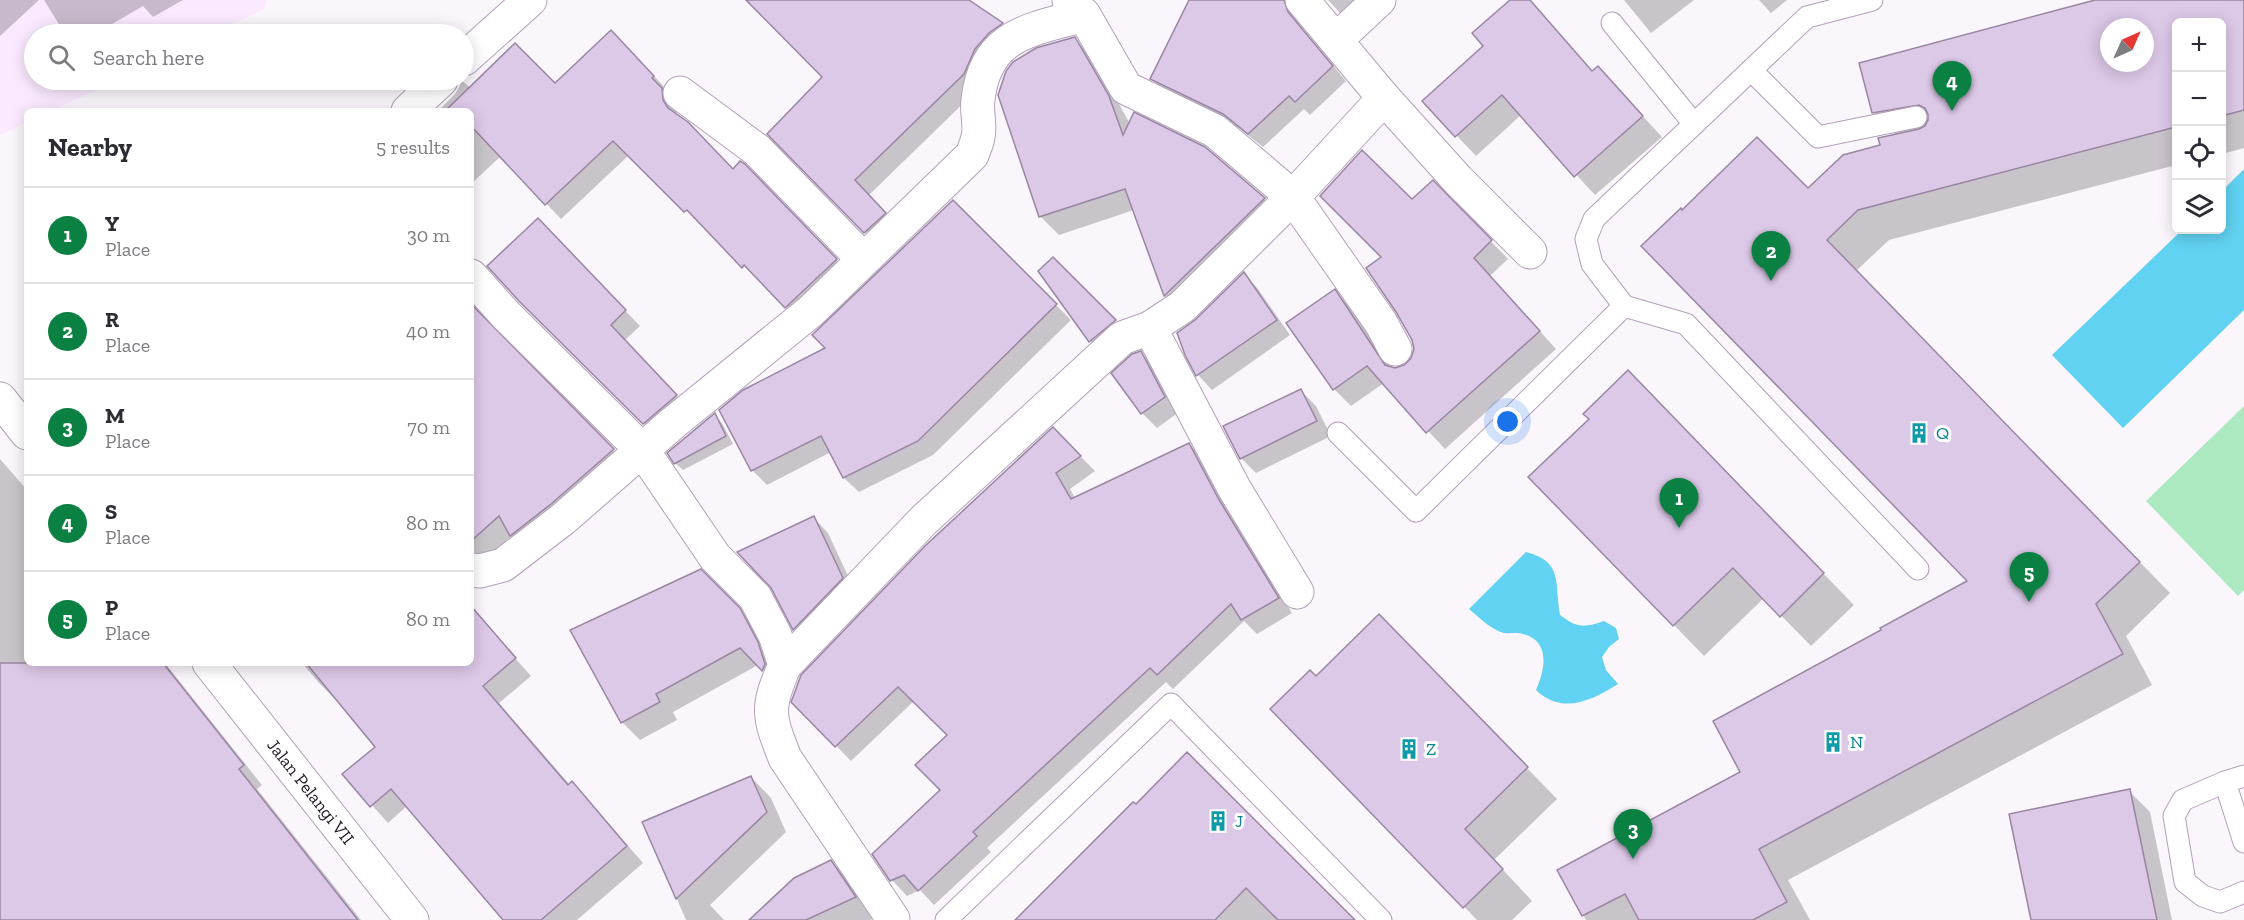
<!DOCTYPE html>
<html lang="en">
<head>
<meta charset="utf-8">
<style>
  body { margin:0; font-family:"Zilla Slab",serif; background:#f7f7f7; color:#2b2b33 }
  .controls { position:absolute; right:18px; top:18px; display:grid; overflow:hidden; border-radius:9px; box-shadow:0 3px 15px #0003 }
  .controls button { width:54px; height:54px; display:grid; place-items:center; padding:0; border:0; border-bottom:2px solid #e1e1e2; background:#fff; color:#2b2b33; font:30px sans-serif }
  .compass { position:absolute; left:2100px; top:18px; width:54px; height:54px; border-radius:50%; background:#fff; box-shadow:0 3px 15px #0003; rotate:45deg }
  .you { position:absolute; left:1508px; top:422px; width:21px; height:21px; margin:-15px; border:4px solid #fff; border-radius:50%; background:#1a73e8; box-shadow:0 0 0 9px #1a73e833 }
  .badge { display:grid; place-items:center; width:39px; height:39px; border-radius:50%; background:#0b8043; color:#fff; font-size:20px; font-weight:700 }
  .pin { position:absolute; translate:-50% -50px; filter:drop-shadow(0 2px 3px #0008) }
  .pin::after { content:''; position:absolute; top:32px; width:21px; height:18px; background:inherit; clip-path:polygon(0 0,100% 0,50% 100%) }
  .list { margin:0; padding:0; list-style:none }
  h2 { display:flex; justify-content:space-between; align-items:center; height:78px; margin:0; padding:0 24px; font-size:26px }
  h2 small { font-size:20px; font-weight:400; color:#7c7c81 }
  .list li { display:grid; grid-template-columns:39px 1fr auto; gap:18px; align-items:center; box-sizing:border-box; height:96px; padding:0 24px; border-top:2px solid #e1e1e2 }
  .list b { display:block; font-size:22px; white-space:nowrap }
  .list p { margin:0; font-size:20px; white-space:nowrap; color:#7c7c81 }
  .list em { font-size:20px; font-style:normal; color:#7c7c81 }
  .icon { flex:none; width:33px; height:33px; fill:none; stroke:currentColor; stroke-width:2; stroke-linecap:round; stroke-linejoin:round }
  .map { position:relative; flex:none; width:2244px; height:920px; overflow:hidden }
  .search { position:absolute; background:#fff; box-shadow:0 3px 15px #0003; left:24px; top:24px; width:450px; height:66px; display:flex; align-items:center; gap:15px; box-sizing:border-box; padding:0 21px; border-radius:33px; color:#7c7c81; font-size:22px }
  .panel { position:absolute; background:#fff; box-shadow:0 3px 15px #0003; left:24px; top:108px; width:450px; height:558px; border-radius:9px }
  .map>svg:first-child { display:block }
  .built { fill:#fae9ff }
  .green { fill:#ade9c0 }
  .water { fill:#61d2f2 }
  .shadow { fill:#0003; fill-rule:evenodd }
  .building { fill:#dcc8e7; stroke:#9886a2; stroke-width:1.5; fill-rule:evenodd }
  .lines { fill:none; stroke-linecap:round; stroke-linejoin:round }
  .service-casing { stroke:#b59fbb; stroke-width:23 }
  .minor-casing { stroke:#b59fbb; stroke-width:35 }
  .service { stroke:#fff; stroke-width:21 }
  .minor { stroke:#fff; stroke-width:33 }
  .labels { text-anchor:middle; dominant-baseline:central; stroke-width:6; stroke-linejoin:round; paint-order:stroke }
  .culture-label { font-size:18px; fill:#0d838f; stroke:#fff; text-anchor:start }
  .street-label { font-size:18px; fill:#201722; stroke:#fff }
</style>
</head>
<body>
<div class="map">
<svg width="2244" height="920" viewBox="0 0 2244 920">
  <rect width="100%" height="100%" fill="#fbf6fc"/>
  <path class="built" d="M0,0h267l-3,9 -53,25h-177v46h83l-66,31h-24v11l-27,13z"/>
  <path class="green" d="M2244,406v184l-6,6 -92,-95z"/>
  <g class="water">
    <path d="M2244,169v141l-121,118 -71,-73 130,-125h40v-39z"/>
    <path d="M1526,552c38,10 28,31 34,63 17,13 24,13 44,6l12,7 3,11 -10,8 -7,10 4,13 12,14c-27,17 -56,31 -82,6 9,-20 15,-49 -13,-56 -6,-2 -13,0 -19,-1 -13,-3 -25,-16 -35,-24z"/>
  </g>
  <g class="shadow">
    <path d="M0,0h39l-39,36z"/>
    <path d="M44,0h139l-30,17 -10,-11 -48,28h-30z"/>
    <path d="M745,0h221l36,24 15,14 -39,51 -110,107 31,32 -19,19 -111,-113 55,-57z"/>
    <path d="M1191,0h112l-6,19 4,8 45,54 -36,34 -6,-6 -41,38 -24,-19 -73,-35 -14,-14z"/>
    <path d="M1328,0h52l-28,26z"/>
    <path d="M1512,0h17l64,72 24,16 45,49 -67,58 -74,-80 -45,41 -52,-55 61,-55z"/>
    <path d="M1624,0h70l-43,33z"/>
    <path d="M1759,0h28l-16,13z"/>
    <path d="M2105,0h139v148l-22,6v-132h-46v143l-287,75 -33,31 314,322 -44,43 26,49 -364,195 22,40h-224l-27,-50 183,-98 141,-142 86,-49 -287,-369 126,-22 89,-54 -24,-24zM2109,27h36v36h-36z"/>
    <path d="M1074,39l19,18 37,67 74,24 60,51 18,18 -99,97 -18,-18 -31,-86 -75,25 -18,-18 -41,-122z"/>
    <path d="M626,46l42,45 8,14 1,11 56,55 11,-6 107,110 -50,46 -172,-166 -68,64 -60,-63 -30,28v-73h-33l17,-17 5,-8 1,-6 10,8 84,-3z"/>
    <path d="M1450,199l58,60 -18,17 66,73 -111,100 -61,-66 -33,23 -17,-17 1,-98 17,18 39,59 13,-1 8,-7 3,-10 -31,-92 28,-57z"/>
    <path d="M953,202l118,118 -138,135 -74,37 -15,-14 -13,-26 -64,33 -15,-15 75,-121z"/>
    <path d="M553,235l87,91 -16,15 67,70 -32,27 -139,-138z"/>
    <path d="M1053,260l76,76 -24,20 -14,-14 -51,-71z"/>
    <path d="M1244,274l14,15 32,46 -78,55 -14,-15 -11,-21 9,-32z"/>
    <path d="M471,302l36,43 123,121 -103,86 -16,-16 -31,28 -9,-9z"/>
    <path d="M1141,353l14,15 24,44 -22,16 -15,-15z"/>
    <path d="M1301,391l15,15 15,30 -75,37 -15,-15z"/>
    <path d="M1658,403l196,202 -43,41 -47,-48 -60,58 -30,-31z"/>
    <path d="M714,415l8,8 11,21 -50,26 -8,-7z"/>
    <path d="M1053,429l42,42 -25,18 5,9 114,-54 15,15 29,55 59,99 -35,21 -13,-13 -71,68 -7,-7 -179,166 4,4 -57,53 -14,-15 -13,6 -15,-16 -18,-26 68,-64 7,-55 -35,-34 -63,60 -58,-60z"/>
    <path d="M0,459l27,31v173h138l97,122 -5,4 104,131h-361z"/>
    <path d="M814,518l14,15 28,60 -47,50 -15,-14z"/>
    <path d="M700,571l58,57 23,60 -23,-23 -85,47 4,8 -37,20 -18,-18z"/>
    <path d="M474,612l57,64 -32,27 71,82 2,-2 16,17 55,63 -66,57h-72l-98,-114 -19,17 -43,-48 32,-28 -40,-49 -2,1 -16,-16 -17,-20h169v-49z"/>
    <path d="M1410,647l147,152 -63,61 38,41 -20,19h-35l-205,-211 44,-31z"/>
    <path d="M751,777l20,21 15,34 -76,73 14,15h-38l-42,-97z"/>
    <path d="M2129,791l21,21 22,108h-139z"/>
    <path d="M1133,804l220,116h-337z"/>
    <path d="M831,862l20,20 24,36 -5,2h-119z"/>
  </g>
  <g class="building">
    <path d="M746,0h223l34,23 -14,10 -14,16 -11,25 -109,106 31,33 -22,20 -97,-99 55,-57z"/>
    <path d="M1189,0h95l4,12 45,54 -38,36 -6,-6 -41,38 -25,-20 -73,-35z"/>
    <path d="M1510,0h20l62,71 6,-5 45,50 -69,61 -72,-82 -47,42 -33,-36 61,-55 -11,-13z"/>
    <path d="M2095,0h149v110l-22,6v-94h-46v105l-318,83 -31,30 313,322 -44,42 27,50 -364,195 28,53 -34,18h-114l-14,-26 -43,22 -25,-46 183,-98 -27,-51 168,-91 -1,-2 87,-47 -326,-335 40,-38 1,2 75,-73 51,51 35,-33 37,-10 -2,-7 41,-9 6,-3 3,-6v-6l-3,-6 -6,-3 -47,8 -13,-50zM2109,27h36v36h-36z"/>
    <path d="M611,30l43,46 -2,2 10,10 1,12 5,8 20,14 45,47 7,-8 5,3 92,95 -52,49 -41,-43 -2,3 -55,-58 -3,2 -71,-71 -68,64 -74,-79v-15h-26l70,-68 40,40z"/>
    <path d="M1075,37l34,59 14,39 11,-23 71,35 60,51 -101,98 -39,-107 -86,28 -41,-122 8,-24 7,-9 23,-14z"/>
    <path d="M1362,150l50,49 21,-19 59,60 -18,18 66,73 -114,102 -59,-67 -34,24 -47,-67 49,-34 50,76 10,3 9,-3 7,-7 3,-9 -2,-9 -16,-28 -30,-44 15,-11 -61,-61z"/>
    <path d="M953,200l104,104 -139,137 -75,37 -22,-42 -70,35 -32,-61 24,-20 82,-42 -13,-13z"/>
    <path d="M538,218l88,92 -15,15 66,70 -34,29 -124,-123 -32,-35z"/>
    <path d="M1053,257l63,63 -27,22 -51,-71z"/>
    <path d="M1244,272l33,48 -81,56 -11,-21 -8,-22 18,-13z"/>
    <path d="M471,304l143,145 -63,55 -41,32 -11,-20 -28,25z"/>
    <path d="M1141,351l24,46 -24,17 -30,-41 21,-19z"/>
    <path d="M1628,370l196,203 -44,44 -47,-49 -60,58 -145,-149 61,-58 -6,-5z"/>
    <path d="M1301,389l16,32 -77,38 -17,-33z"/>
    <path d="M715,413l11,23 -52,28 -7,-11z"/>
    <path d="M1053,427l28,29 -25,17 15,26 118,-56 29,55 61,100 -38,22 -10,-16 -74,71 -7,-7 -177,164 4,4 -59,55 -14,-16 -14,6 -18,-27 68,-64 -25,-25 32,-30 -49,-48 -63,60 -44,-45 2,-5 8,-22 124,-129z"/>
    <path d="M814,516l29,62 -50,52 -22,-42 -34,-36z"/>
    <path d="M701,569l39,39 18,34 7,22 -3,7 -22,-23 -84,46 4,8 -39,21 -51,-93z"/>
    <path d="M471,606l45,52 -33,28 85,99 4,-4 55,65 -86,74h-38l-112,-131 -21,18 -28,-33 33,-27 -69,-84h165z"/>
    <path d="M1379,614l149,153 -63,62 38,40 -40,39 -193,-199 40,-39 6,6z"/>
    <path d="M0,663h163l81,102 -5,4 119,151h-358z"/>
    <path d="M1187,752l168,168h-77l-32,-32 -31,32h-200l118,-118 3,2z"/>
    <path d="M751,776l16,36 -91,87 -34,-77z"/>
    <path d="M2130,789l27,131h-126l-22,-106z"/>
    <path d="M831,860l25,37 -50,23h-57l45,-42z"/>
  </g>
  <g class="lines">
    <g class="service-casing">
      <g id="service">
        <path d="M1872,0l-65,17 -213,202 -8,20 6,25 32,42 62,18 232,245"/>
        <path d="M1612,23l82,101"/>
        <path d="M1751,70l67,67 98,-20"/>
        <path d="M1338,433l78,78 208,-205"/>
        <path d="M2244,776l-19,6 19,60"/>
        <path d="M2225,782l-42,18 -9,16 11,66 18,14 17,6 24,-10"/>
        <path d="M946,920l225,-216 210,216"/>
      </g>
    </g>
    <g class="minor-casing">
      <g id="minor">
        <path d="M1302,0l82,98 74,82 72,72"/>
        <path d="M1069,1l15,14 42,73 89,43 78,66 88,126 14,26"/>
        <path d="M1336,40l43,-40"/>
        <path d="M464,59l66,-59"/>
        <path d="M680,93l77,57 106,109"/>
        <path d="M408,111l33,-31"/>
        <path d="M471,276l34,38 138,137 72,106 40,40 20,38 10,30c-19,43 -17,50 0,93l108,161"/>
        <path d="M1150,328l84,160 63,104"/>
        <path d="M0,399l27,34"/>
        <path d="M471,570l9,1 23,-6 60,-46 110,-96 138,-112 161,-156c2,-6 5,-12 6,-18 3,-11 -2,-25 0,-37 7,-66 52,-70 106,-85"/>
        <path id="s1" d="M209,663l203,257"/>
        <path d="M785,665l139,-145 198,-182 28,-10 32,-21 111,-110 91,-99"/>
      </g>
    </g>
    <use href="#service" class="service"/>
    <use href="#minor" class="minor"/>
  </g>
  <defs>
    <g id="building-bare" transform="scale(1.62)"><path d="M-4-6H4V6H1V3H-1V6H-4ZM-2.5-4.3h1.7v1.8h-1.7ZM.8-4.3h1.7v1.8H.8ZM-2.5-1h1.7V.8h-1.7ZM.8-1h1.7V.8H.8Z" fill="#0f9aa8" stroke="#fff" stroke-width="2.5" paint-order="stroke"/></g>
  </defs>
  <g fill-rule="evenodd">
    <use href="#building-bare" x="1919" y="433"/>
    <use href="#building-bare" x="1833" y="742"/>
    <use href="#building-bare" x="1409" y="749"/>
    <use href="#building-bare" x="1218" y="821"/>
  </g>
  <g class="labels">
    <g class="culture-label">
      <text x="1936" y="433">Q</text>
      <text x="1850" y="742">N</text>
      <text x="1426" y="749">Z</text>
      <text x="1235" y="821">J</text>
    </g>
    <g class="street-label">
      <text stroke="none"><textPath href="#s1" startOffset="164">Jalan Pelangi VII</textPath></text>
    </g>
  </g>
</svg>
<div class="controls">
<button>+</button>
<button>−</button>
<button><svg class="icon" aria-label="locate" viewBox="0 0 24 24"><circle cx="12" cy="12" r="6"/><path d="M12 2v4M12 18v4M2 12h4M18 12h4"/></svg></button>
<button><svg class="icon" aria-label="layers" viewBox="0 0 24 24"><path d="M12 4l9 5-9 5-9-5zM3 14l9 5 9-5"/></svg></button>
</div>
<svg class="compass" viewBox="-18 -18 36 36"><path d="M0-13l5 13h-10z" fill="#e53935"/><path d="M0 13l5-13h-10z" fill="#7c7c81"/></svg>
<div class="you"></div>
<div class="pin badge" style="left:1679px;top:528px">1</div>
<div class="pin badge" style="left:1771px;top:281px">2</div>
<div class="pin badge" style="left:1633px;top:859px">3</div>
<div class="pin badge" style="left:1952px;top:111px">4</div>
<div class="pin badge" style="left:2029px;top:602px">5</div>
<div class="search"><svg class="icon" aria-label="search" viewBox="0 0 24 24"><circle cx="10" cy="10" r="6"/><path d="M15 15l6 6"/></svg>Search here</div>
<section class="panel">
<h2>Nearby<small>5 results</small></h2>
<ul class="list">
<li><span class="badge">1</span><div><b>Y</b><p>Place</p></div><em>30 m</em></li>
<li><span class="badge">2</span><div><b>R</b><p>Place</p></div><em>40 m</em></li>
<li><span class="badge">3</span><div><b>M</b><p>Place</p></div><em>70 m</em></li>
<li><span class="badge">4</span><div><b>S</b><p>Place</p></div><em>80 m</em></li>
<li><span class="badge">5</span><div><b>P</b><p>Place</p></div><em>80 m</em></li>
</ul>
</section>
</div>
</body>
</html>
